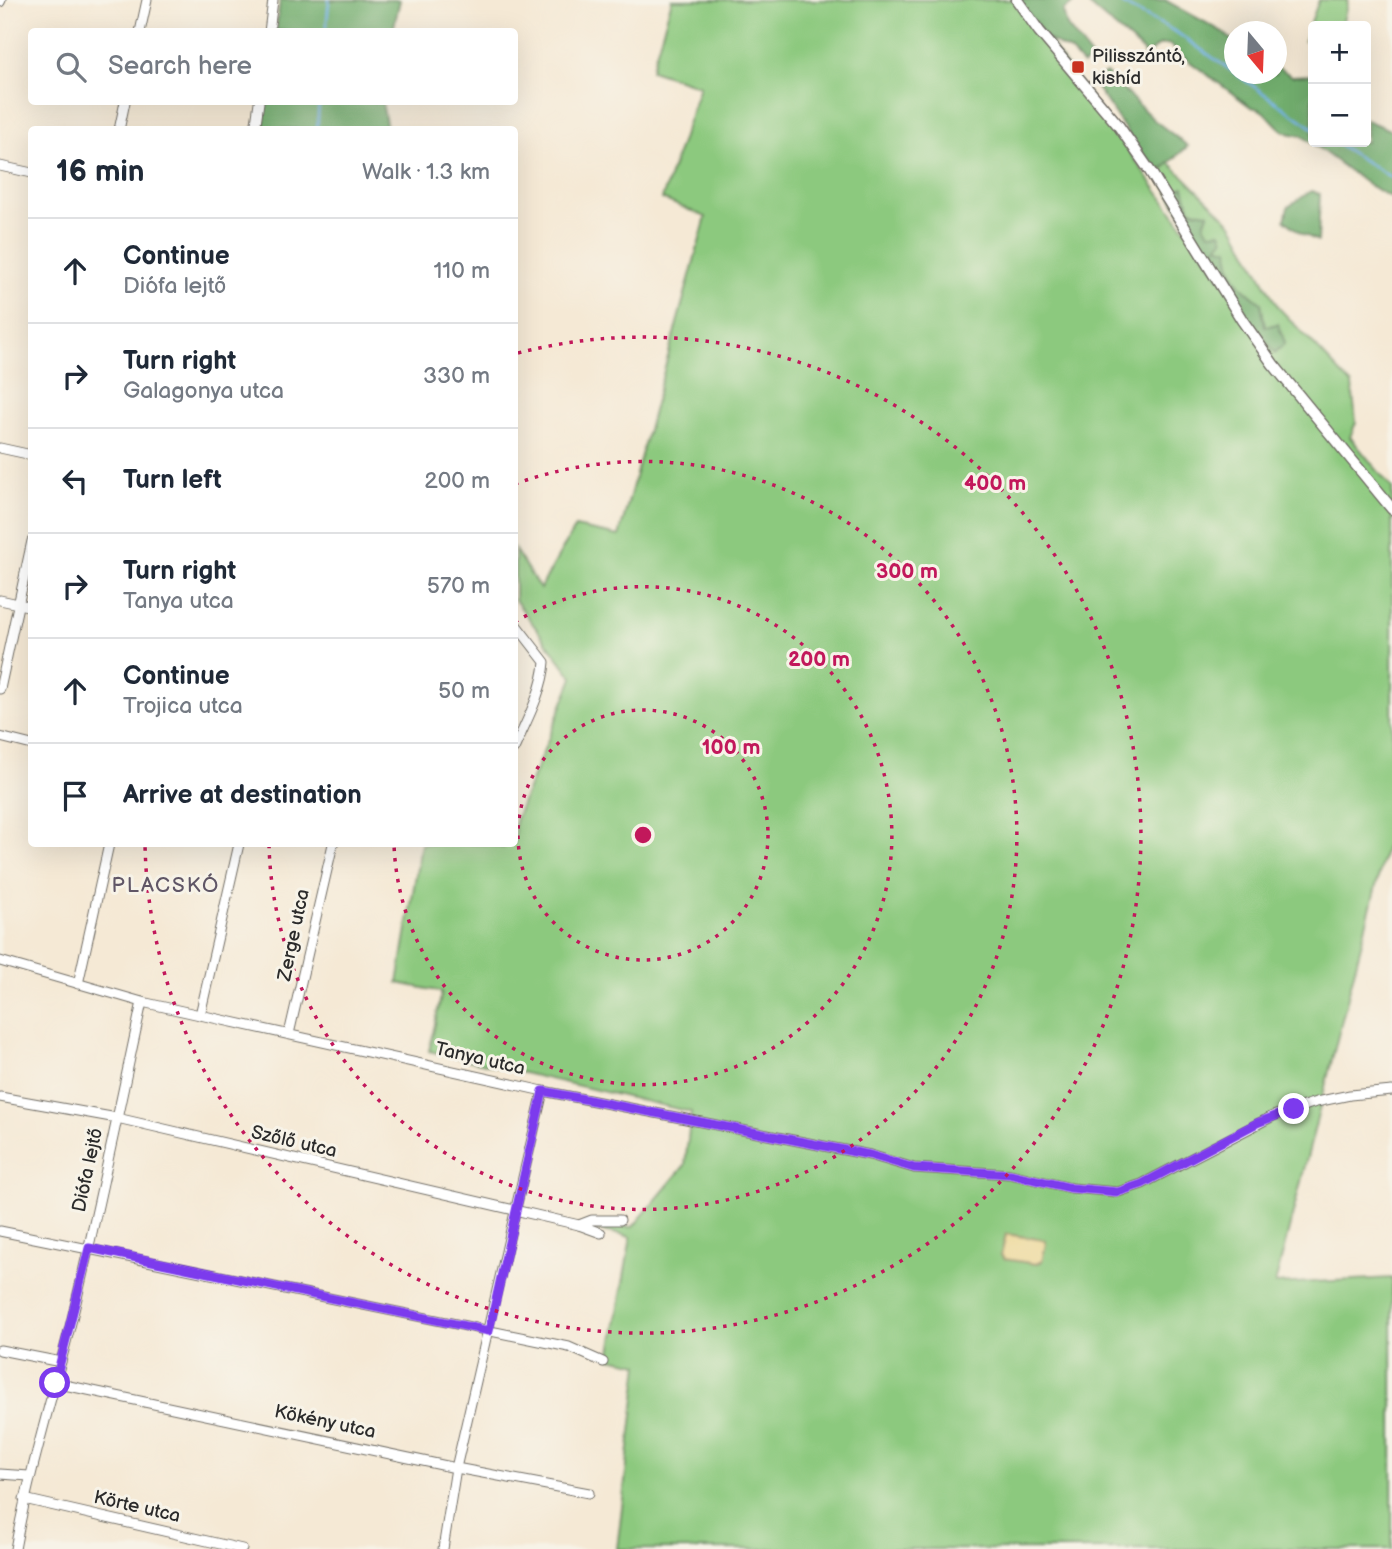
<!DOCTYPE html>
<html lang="en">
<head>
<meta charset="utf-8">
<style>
  body { margin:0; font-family:"Balsamiq Sans",sans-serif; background:#f6f6f7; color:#1f2937 }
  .controls { position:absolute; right:21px; top:21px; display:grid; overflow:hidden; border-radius:7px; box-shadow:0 7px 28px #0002 }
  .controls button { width:63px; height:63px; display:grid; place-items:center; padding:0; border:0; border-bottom:2px solid #e0e1e3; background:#fff; color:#1f2937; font:35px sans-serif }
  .compass { position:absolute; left:1224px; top:21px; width:63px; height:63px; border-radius:50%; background:#fff; box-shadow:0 7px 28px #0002; rotate:161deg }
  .stop { position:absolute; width:21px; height:21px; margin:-16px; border:5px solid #7c3aed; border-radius:50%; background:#fff }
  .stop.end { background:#7c3aed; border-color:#fff; box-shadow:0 2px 7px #0008 }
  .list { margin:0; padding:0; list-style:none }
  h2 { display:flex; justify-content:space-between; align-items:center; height:91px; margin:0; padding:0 28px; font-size:30px }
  h2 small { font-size:23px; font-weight:400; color:#747a83 }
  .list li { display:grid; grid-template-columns:46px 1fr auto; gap:21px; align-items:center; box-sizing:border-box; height:105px; padding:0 28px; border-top:2px solid #e0e1e3 }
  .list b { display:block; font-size:26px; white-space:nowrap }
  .list p { margin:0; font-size:23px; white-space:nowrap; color:#747a83 }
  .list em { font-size:23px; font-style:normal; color:#747a83 }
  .icon { flex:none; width:38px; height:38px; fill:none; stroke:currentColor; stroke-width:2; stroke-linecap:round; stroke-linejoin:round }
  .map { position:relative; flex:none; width:1392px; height:1549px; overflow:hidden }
  .search { position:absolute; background:#fff; box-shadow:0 7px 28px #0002; left:28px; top:28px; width:490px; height:77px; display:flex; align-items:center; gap:18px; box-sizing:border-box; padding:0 24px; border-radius:7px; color:#747a83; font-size:26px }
  .panel { position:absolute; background:#fff; box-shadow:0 7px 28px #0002; left:28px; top:126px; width:490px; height:721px; border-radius:7px }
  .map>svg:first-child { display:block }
  .green { fill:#8cc97e; stroke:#5c7a54; stroke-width:2 }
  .forest { fill:#71ad6d; stroke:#4e6c4c; stroke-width:2 }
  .sand { fill:#eeda9e; stroke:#8c8264; stroke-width:2 }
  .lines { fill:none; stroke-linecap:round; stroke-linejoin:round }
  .stream { stroke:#76b3e9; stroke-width:2.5 }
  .minor-casing { stroke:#726e66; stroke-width:11 }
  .tertiary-casing { stroke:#726e66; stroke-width:13 }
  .minor { stroke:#fff; stroke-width:9 }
  .tertiary { stroke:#fff; stroke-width:10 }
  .route { stroke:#7c3aed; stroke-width:9 }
  .ring { fill:none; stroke:#c2185b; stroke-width:3.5; stroke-dasharray:3.5 7 }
  .poi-dot { fill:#c8321e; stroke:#f7f3e8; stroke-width:2.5 }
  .labels { text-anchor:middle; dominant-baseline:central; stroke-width:6; stroke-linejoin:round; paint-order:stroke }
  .poi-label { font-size:19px; fill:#2b2b2b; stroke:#f7f3e8; text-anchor:start }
  .street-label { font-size:19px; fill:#2b2b2b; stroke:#f7f3e8 }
  .neighbourhood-label { font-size:21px; letter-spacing:2px; fill:#605666; stroke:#f7f3e8 }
  .centre { fill:#c2185b; stroke:#f7f3e8; stroke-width:3.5 }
  .ring-label { font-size:21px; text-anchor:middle; font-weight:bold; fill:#c2185b; stroke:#f7f3e8; stroke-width:6; stroke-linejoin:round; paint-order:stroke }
</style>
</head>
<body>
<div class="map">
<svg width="1392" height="1549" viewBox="0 0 1392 1549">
  <rect width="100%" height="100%" fill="#f7f3e8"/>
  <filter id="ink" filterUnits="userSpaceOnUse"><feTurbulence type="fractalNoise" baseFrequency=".0143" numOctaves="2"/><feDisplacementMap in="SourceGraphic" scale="14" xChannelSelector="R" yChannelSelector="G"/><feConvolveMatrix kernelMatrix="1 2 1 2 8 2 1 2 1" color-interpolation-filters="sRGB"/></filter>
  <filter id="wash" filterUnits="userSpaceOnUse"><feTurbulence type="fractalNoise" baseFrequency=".00686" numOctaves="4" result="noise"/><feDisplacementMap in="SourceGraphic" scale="28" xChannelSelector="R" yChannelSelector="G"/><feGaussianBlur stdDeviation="1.57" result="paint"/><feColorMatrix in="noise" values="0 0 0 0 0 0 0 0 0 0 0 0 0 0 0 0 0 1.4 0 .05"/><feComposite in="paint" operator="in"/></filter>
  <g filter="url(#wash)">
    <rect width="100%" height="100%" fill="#f5e9d5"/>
    <g class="green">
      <path d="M672,0h347l256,353 3,-29 -13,3 -4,-24 -18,-13 -39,-65 4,-11c-27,-6 -36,-17 -52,-39l14,-12 63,62 45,82 74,78 4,37 -6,15 42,51v335l-117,461 117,-6v271h-775l22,-185 -29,-6 21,-121 -37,-8 -5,-4 44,2 52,-62 6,-53 -262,-61 13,-59 -44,-9 23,-139h69l13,4 2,-4h9l1,-23 58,-143 -58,-78v-50l25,39 35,-62 44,9 87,-319 -44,-18 38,-113 -49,-16z"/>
      <path d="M1319,0h29l-6,26h-29v14l-9,1z"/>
    </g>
    <g class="forest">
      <path d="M280,0h120l-7,31h-117z"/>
      <path d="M1019,0h58l-14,11 4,15 25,32 -9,7 -13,-14 -23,-12z"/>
      <path d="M1080,0h85l58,32 11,10v32h42l1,-7 15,9 21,-1v67h53v-22l26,11v66c-9,-2 -16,-9 -25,-13l-66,-49c-23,0 -25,-15 -39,-24 -3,-3 -8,-3 -11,-4l-73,-54 -9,-9 -9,1 -16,11 -1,-5 -54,-46z"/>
      <path d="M1106,73l48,47 34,26 -32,29 -63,-93z"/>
      <path d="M267,102h115l5,27h-124z"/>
      <path d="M1184,187l6,23 18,3 -4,12 6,8 11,-1 3,7 -7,7 11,3c2,27 11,38 33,54l4,24 13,-3 7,19 -10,10 -58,-80 -49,-81z"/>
      <path d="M1311,191l9,3 -2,47 -16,-7 -17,-14 3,-13z"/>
    </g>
    <path class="sand" d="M1006,1234l38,6 2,4 -4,17 -6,3 -32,-5 -3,-4z"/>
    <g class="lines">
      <g class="stream">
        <path d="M1115,0l61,32 137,96"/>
        <path d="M326,32l3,-32"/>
        <path d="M317,130l2,-28"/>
        <path d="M1334,142l58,36"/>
      </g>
    </g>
  </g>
  <g filter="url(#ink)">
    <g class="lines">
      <g class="minor-casing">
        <g id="minor">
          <path d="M0,2l1,-2"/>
          <path d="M140,32l7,-32"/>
          <path d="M269,32l4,-32"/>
          <path d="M119,130l6,-28"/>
          <path d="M255,130l4,-28"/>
          <path d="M0,166l32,7"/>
          <path d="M0,448l32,7"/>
          <path d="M0,600l32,7"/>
          <path d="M514,622l31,40c-2,29 -19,60 -31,87"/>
          <path d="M0,689l32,-148"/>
          <path d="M0,737l32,8"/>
          <path d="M0,961l142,41 58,13 343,76 327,64 44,13 96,6 61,14 47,4 24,-8 131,-68 43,-14 34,-7 42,-4"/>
          <path d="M78,984l31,-140"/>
          <path d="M200,1015l39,-171"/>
          <path d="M289,1034l44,-190"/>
          <path d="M0,1097l117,21 462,107 13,-5h28"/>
          <path d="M579,1225l22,8"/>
          <path d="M0,1231l569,116 34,15"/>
          <path d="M0,1350l61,12"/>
          <path d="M55,1383l401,85 133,25"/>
          <path d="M0,1474l29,2"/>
          <path d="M24,1499l218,50"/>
          <path d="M15,1549c14,-77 37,-151 56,-226 26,-107 48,-214 71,-321"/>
          <path d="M443,1549l13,-81 87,-377"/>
        </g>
      </g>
      <g class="tertiary-casing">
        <path id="tertiary" d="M1017,0l22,31 79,94 32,46 92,149 31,44 119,145"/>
      </g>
      <use href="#minor" class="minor"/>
      <use href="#tertiary" class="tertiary"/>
    </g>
  </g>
  <g class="lines" filter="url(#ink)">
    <path class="route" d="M55,1383l34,-135 400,83 54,-240 327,64 44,13 96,6 61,14 47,4 24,-8 115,-61 37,-14"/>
  </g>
  <g class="ring">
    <circle cx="643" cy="835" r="125"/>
    <path d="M515 622A249 249 0 1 1 394 844"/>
    <path d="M515 484A374 374 0 1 1 269 845"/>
    <path d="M518 353A498 498 0 1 1 145 844"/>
  </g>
  <rect class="poi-dot" x="1071" y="60" width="14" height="14" rx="3.5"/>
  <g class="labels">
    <g class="poi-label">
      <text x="1092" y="56">Pilisszántó,<tspan x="1092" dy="22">kishíd</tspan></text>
    </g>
    <g class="street-label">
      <text transform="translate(294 935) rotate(-78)">Zerge utca</text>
      <text transform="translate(480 1059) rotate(13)">Tanya utca</text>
      <text transform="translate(294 1142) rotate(13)">Szőlő utca</text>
      <text transform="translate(88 1170) rotate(-78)">Diófa lejtő</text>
      <text transform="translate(325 1422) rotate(12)">Kökény utca</text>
      <text transform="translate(137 1507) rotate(13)">Körte utca</text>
    </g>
    <g class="neighbourhood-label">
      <text x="166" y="885">PLACSKÓ</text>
    </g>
  </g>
  <circle cx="643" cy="835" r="10" class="centre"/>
  <g class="ring-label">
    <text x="995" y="490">400 m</text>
    <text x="907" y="578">300 m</text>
    <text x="819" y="666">200 m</text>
    <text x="731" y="754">100 m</text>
  </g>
</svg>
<div class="controls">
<button>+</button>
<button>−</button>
</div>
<svg class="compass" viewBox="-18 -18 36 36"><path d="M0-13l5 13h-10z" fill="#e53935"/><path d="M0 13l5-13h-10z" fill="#747a83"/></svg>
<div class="stop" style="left:55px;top:1383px"></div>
<div class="stop end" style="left:1294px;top:1109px"></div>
<div class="search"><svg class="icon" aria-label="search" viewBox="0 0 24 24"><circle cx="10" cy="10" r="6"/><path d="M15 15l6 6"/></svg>Search here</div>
<section class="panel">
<h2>16 min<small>Walk · 1.3 km</small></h2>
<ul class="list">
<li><svg class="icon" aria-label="ahead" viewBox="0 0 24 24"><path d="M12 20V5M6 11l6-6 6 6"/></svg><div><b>Continue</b><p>Diófa lejtő</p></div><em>110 m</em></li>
<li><svg class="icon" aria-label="right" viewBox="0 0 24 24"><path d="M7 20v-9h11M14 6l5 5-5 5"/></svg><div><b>Turn right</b><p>Galagonya utca</p></div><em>330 m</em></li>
<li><svg class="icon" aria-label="left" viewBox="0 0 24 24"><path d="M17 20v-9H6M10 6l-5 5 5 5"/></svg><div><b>Turn left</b></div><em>200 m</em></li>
<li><svg class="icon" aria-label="right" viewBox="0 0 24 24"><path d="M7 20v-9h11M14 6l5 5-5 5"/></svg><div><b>Turn right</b><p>Tanya utca</p></div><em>570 m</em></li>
<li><svg class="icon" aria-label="ahead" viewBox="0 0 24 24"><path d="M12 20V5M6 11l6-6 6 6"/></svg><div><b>Continue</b><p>Trojica utca</p></div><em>50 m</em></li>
<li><svg class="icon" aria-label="arrive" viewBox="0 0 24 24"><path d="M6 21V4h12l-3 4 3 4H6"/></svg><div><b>Arrive at destination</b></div></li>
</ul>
</section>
</div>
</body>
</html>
